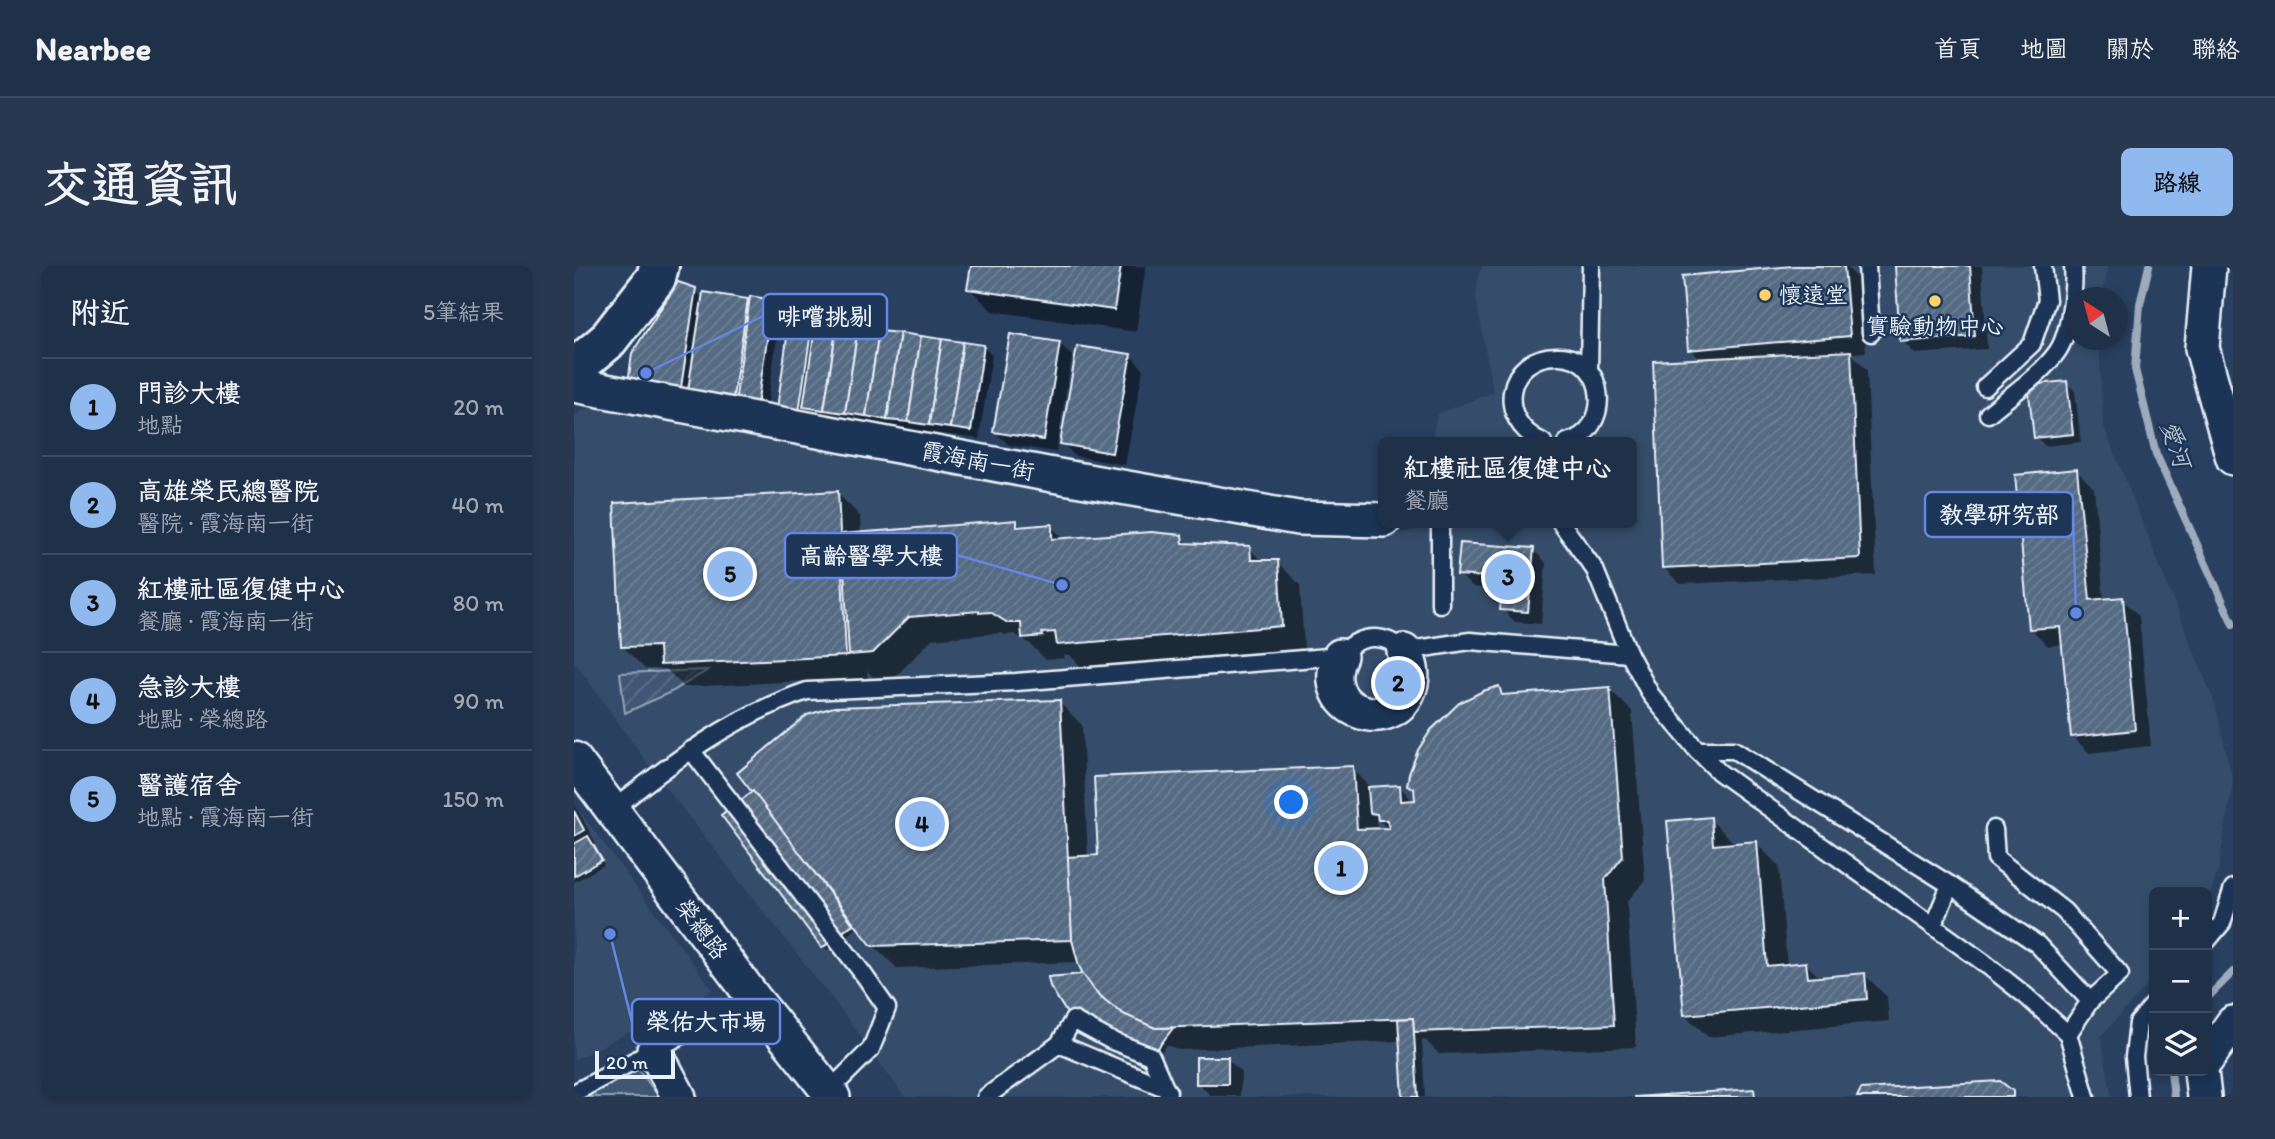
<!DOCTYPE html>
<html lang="zh-TW">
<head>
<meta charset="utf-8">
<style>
  body { margin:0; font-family:Itim,"LXGW WenKai TC",sans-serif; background:#273850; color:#f1f3f6 }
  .controls { position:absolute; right:21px; bottom:21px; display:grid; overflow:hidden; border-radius:10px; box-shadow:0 4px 10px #0003 }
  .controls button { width:63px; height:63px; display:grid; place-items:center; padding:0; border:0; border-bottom:2px solid #3c4b61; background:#1f3049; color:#f1f3f6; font:35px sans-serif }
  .compass { position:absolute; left:1491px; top:21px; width:63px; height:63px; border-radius:50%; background:#1f3049; box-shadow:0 4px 10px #0003; rotate:324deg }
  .scale { position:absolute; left:21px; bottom:18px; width:80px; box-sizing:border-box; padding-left:7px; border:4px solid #e8f1f8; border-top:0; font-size:19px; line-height:24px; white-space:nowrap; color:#e8f1f8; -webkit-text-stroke:5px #1d3557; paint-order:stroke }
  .you { position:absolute; left:718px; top:537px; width:24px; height:24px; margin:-18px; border:5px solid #fff; border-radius:50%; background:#1a73e8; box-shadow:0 0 0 10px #1a73e833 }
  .badge { display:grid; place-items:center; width:46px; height:46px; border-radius:50%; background:#90b9f0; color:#111; font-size:23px; font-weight:700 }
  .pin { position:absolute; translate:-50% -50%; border:4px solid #fff; box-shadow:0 2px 7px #0006 }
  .popup { position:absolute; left:804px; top:171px; width:259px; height:91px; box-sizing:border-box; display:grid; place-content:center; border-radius:10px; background:#1f3049; filter:drop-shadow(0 2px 5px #0005); font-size:23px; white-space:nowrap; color:#a1a9b4 }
  .popup b { font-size:26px; color:#f1f3f6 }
  .popup::after { content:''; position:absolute; left:50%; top:100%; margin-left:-14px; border:14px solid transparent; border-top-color:#1f3049 }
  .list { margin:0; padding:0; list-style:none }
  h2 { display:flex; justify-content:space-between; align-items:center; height:91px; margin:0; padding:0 28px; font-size:30px }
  h2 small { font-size:23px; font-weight:400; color:#a1a9b4 }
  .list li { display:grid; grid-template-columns:46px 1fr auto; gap:21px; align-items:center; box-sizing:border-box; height:98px; padding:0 28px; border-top:2px solid #3c4b61 }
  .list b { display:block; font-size:26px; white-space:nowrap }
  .list p { margin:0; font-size:23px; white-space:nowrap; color:#a1a9b4 }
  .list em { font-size:23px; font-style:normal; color:#a1a9b4 }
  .icon { flex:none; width:38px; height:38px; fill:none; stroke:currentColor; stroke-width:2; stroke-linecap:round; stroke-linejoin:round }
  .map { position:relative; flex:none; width:1659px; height:831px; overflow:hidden; border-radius:10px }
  header { display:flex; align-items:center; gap:42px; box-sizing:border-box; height:98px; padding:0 35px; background:#1f3049; border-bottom:2px solid #3c4b61 }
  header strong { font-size:33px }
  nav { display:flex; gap:38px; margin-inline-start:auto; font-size:24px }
  .intro { display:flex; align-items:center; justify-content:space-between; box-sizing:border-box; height:168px; padding:0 42px }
  h1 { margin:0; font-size:49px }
  .button { padding:18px 32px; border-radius:10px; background:#90b9f0; color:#111; font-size:24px; font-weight:700 }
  main { display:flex; gap:42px; padding:0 42px }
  aside { flex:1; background:#1f3049; border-radius:10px; box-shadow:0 4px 10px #0003 }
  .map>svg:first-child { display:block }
  .built { fill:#364d6b }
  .park { fill:#415774; stroke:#94a4b6; stroke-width:2 }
  .garden { fill:url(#garden-furrows); stroke:#94a4b6; stroke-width:2 }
  .shadow { fill:#0007; fill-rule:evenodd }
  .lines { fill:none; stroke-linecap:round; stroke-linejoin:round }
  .stream { stroke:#9dabbd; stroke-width:8 }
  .building { fill:url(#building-hatch); stroke:#e8f1f8; stroke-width:2 }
  .lane-casing { stroke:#e8f1f8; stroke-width:21 }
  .street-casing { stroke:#e8f1f8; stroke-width:38 }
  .secondary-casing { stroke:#e8f1f8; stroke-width:44 }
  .lane { stroke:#1d3557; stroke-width:16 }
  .street { stroke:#1d3557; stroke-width:33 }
  .secondary { stroke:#1d3557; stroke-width:38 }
  .poi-dot { fill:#ffd166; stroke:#1d3557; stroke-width:2.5 }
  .labels { text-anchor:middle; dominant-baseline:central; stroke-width:5; stroke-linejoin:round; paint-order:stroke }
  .poi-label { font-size:23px; fill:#e8f1f8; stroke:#1d3557; text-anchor:start }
  .street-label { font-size:23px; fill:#e8f1f8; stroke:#1d3557 }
  .water-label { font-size:24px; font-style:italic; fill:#b6c2d0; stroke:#1d3557 }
  .leader { fill:none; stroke:#6487e3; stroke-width:2.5 }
  .callout-dot { fill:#6487e3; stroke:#1d3557; stroke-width:2.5 }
  .callout { fill:#1d3557; stroke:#6487e3; stroke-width:2.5 }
  .callout-label { font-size:24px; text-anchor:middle; font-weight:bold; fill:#e8f1f8 }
</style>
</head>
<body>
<header>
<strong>Nearbee</strong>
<nav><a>首頁</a><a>地圖</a><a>關於</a><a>聯絡</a></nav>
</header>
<div class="intro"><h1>交通資訊</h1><a class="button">路線</a></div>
<main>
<aside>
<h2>附近<small>5筆結果</small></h2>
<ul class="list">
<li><span class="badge">1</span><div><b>門診大樓</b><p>地點</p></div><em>20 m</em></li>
<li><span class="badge">2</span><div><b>高雄榮民總醫院</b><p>醫院 · 霞海南一街</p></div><em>40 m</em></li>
<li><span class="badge">3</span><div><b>紅樓社區復健中心</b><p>餐廳 · 霞海南一街</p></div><em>80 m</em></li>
<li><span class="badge">4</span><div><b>急診大樓</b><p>地點 · 榮總路</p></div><em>90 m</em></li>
<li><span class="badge">5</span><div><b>醫護宿舍</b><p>地點 · 霞海南一街</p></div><em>150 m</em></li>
</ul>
</aside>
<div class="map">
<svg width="1659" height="831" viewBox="0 0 1659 831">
  <defs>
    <pattern id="garden-furrows" width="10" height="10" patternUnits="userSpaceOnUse" patternTransform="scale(1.75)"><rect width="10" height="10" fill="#415774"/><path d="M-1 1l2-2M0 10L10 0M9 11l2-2" fill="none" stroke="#5c7089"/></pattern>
    <pattern id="building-hatch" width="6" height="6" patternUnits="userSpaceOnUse" patternTransform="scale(1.75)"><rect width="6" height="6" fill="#556a83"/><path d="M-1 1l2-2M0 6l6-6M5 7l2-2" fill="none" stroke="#6d8095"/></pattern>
  </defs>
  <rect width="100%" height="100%" fill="#294061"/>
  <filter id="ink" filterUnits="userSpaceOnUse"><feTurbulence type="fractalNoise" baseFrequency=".0143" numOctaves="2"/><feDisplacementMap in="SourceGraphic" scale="14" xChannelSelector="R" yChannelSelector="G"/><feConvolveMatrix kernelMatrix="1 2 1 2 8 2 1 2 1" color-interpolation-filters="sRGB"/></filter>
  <g filter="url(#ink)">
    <g class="built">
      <path d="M909,0h626l-8,31 -25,1v42h23l4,84 112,280 18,78 -15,89 -11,32v-11h-53v86l-53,58 11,61h-1207l-67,-91 -182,-231 -82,-114v-245l19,-10 672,127 72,7 51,-4 40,-10v-3h204v-81h-201l6,-28 56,-22 -17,-94 3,-25z"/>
      <path d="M0,538l139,186 -139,70z"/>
    </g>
    <path class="park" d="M62,800l23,31h-82z"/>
    <path class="garden" d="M134,404l-35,21 -48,22 -5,-40z"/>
    <g class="shadow">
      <path d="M398,0h174l-10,66 -144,-21 -23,-23z"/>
      <path d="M1242,0h30l14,15 6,71 -15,1 16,17 9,205 -196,9 -17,-17 38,-207 -11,-11z"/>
      <path d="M1323,0h85l5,83 -72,5 -13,-13z"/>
      <path d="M121,24l9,9 43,1 4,4 21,-3 9,9 -15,104 -123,-18z"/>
      <path d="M240,41l9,9 -1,8 161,23 9,8 -13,84 -165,-23 -5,-6 -2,10 -20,-3z"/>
      <path d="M485,77l13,13 -16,96 -47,-7 -14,-13z"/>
      <path d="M556,89l13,14 -18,96 -50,-9 -13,-13z"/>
      <path d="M1492,117l9,8 6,51 -36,4 -9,-9z"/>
      <path d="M1503,205l17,17 10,113 18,-2 17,17 12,130 -62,7 -17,-17 -8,-92 -16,2 -17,-17z"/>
      <path d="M263,227l23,23 1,18 155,-12 7,6 28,-2 14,14 116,-3 9,8 59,3 14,14h14l23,23 4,63 -223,19 -11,-12h-6l1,3 -19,2 -17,-17 -15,-9 -10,1 -2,-2 -70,6 -36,37 -23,1 -6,-6 1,7 -184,9 -18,-18h-21l-22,-22z"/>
      <path d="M959,283l13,14 -5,61 -26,-2 -13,-13 2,-20 -32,-2 -13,-13z"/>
      <path d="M924,422l8,8 103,-7 23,22 13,169 -18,22 9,145 -197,7 -14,-14 -3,1 3,56h-21l-3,-56 -222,9 -12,-5 -18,23 -50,-25 -30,-29 16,-39 -4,-13 -184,6 -24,-23 -28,-36 -2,2 13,18 -29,21 -103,-134 335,-114 23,23 6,133 12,-1 252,-89 20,21 28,-2 14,15h3l-1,-9 -7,-8zM802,551l13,13h-12z"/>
      <path d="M0,537l22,41 -2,1 10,20 -30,17z"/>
      <path d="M1136,553l23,23v3l23,-2 23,23 8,100 19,-2 14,14 44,-4 23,23 2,24 -181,16 -23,-22z"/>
      <path d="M653,793l14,13 -1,24h-29l-13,-13z"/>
    </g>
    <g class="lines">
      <g class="stream">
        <path d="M1575,0l-9,38 -5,65 21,85 77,170"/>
        <path d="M1633,732l26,-26"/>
        <path d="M1597,805l3,26"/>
      </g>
    </g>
    <g class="building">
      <path d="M397,0h150l-7,44 -147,-21z"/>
      <path d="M1219,0h51l6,70 -162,14 -6,-74z"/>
      <path d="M1321,0h75l5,70 -75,6z"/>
      <path d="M104,16l18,6 -16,106 -52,-10 4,-31z"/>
      <path d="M129,26l45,7 -16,105 -45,-7z"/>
      <path d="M176,30l23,4 -16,106 -22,-2z"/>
      <path d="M218,36l23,3 -16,107 -22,-3z"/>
      <path d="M242,55l21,4 -13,85 -21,-3z"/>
      <path d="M263,59l21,3 -13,85 -21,-3z"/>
      <path d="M284,62l21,3 -13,85 -21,-3z"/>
      <path d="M305,65l21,2 -13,87 -21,-4z"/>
      <path d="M326,67l21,3 -13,86 -21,-2z"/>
      <path d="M436,68l50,8 -16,98 -51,-8z"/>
      <path d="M347,70l21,3 -13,86 -21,-3z"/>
      <path d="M368,73l21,3 -13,86 -21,-3z"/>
      <path d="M389,76l21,3 -13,86 -21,-3z"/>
      <path d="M503,80l54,8 -19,99 -52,-9z"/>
      <path d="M1277,85l9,207 -198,10 -9,-207z"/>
      <path d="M1493,115l6,53 -39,4 -6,-53z"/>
      <path d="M1503,203l13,131 33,-3 12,133 -64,7 -11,-110 -31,2 -14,-154z"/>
      <path d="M264,225l8,165 -186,9 -1,-19 -38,1 -7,-144z"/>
      <path d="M443,254v7l35,-3v15l99,-7 31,3 1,8 67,3 1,14h27l4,66 -225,19 -2,-13 -13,1 1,3 -21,2 -1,-15h-13l-18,-11 -11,1v-2l-70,6 -36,36 -24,2 -7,-121z"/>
      <path d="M886,277l74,5 -6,64 -28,-2 3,-32 -46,-3z"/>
      <path d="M925,420l3,9 108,-8 13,170 -18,22 9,146 -200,7 -1,-14 -258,10 -32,-14 -17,-13 -18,-17 -9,-18 -7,-26 -5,-83 31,-2 -4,-78 259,-11 4,63 32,-1 -2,-8h-9l-1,-6 -7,-1 -2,-26 32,-2 1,16 14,-1 -1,-12 -7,-2 2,-12 9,-24 13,-20 28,-27 24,-12z"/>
      <path d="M486,434l12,240 -200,6 -135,-173 70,-58 27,-8z"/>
      <path d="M179,525l100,133 -31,24 -101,-133z"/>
      <path d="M0,545l10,19 -10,6z"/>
      <path d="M1137,551l2,28 44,-4 10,125 39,-4 2,16 57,-5 2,26 -183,16 -17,-194z"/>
      <path d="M14,570l14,24 -28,16v-32z"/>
      <path d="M509,708l15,21 25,19 32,14h18l-28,37 -52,-25 -25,-25 -18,-29 -2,-9z"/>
      <path d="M839,752l5,79h-15l-5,-78z"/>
      <rect x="622" y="791" width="32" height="27"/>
      <path d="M1426,815l13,10v6h-156l4,-8z"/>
      <path d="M1180,823l1,8h-121z"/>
    </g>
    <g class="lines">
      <g class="lane-casing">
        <g id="lane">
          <path d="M1293,0l4,67"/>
          <path d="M1015,104l2,-104"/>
          <path d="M1411,121l47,-43 15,-44 -4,-34"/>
          <path d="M1414,148c22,-19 52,-38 69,-62 13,-18 18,-65 16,-86"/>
          <path d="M969,176c-50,-22 -37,-88 16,-86 49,1 54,75 8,86"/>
          <path d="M866,257v81"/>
          <path d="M987,257l34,47 34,84 22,41 46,55 22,22 264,190 43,34 42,38 18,63"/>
          <path d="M117,484l173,225 23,33 -16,41 -43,43"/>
          <path d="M1123,484h37l216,135 87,59 53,57"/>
          <path d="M38,544c60,-48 121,-94 195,-119l209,-9 324,-26c17,-21 43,-25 64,-5l66,-10 159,13"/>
          <path d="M1420,563l2,29 68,53 56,63 -30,27 -22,33"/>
          <path d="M1359,660l17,-41"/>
          <path d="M1633,675l15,-18 11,-35"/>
          <path d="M485,778l106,44 3,4"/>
          <path d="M0,827l179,-96"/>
          <path d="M412,831l73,-53 14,-24 37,20 41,16 14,32"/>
          <path d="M1564,831l-4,-40 4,-34 16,-19"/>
        </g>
      </g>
      <g class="street-casing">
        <g id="street">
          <path d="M1635,0l-7,82 31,110"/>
          <path d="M0,119l473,89 251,44 86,2"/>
          <path d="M766,390c-26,55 54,82 70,31 4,-12 1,-25 -6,-36"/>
          <path d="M0,493l179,238 80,100"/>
          <path d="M80,784l25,47"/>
          <path d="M1633,793l26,-36"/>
          <path d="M1627,805l3,26"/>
        </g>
      </g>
      <g class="secondary-casing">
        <path id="secondary" d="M0,103l33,-28 49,-63 3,-12"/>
      </g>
      <use href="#lane" class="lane"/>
      <use href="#street" class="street"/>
      <use href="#secondary" class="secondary"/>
    </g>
  </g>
  <g class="poi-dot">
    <circle cx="1191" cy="29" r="7"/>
    <circle cx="1361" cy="35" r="7"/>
  </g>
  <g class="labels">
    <g class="poi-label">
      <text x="1205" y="29">懷遠堂</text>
      <text x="1361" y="60" text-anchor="middle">實驗動物中心</text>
    </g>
    <g class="street-label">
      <text transform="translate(404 195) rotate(11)">霞海南一街</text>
      <text transform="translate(128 663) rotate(53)">榮總路</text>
    </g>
    <g class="water-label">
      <text transform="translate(1602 178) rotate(71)">愛河</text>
    </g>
  </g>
  <path class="leader" d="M72 107L189 50M1502 347L1499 248M488 319L383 289M36 668L58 756"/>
  <g class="callout-dot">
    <circle cx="72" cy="107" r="7"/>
    <circle cx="1502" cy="347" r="7"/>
    <circle cx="488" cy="319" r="7"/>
    <circle cx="36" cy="668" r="7"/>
  </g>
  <g class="callout">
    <rect x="189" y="28" width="124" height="45" rx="7"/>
    <rect x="1351" y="226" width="148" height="45" rx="7"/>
    <rect x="211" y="267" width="172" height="45" rx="7"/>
    <rect x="58" y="733" width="148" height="45" rx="7"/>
  </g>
  <g class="callout-label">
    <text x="251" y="59">啡嚐挑剔</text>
    <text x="1425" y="257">教學研究部</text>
    <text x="297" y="298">高齡醫學大樓</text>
    <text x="132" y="764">榮佑大市場</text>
  </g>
</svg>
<div class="controls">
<button>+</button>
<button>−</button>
<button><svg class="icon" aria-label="layers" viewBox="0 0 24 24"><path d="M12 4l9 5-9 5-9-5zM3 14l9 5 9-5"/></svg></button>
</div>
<svg class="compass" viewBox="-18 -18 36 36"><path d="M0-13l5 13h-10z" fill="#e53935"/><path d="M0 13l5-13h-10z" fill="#a1a9b4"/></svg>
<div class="scale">20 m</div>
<div class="you"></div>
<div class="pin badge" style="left:767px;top:602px">1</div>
<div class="pin badge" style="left:824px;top:417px">2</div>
<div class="pin badge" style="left:934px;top:311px">3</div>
<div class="popup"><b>紅樓社區復健中心</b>餐廳</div>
<div class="pin badge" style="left:348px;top:558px">4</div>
<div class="pin badge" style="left:156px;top:308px">5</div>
</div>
</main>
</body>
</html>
